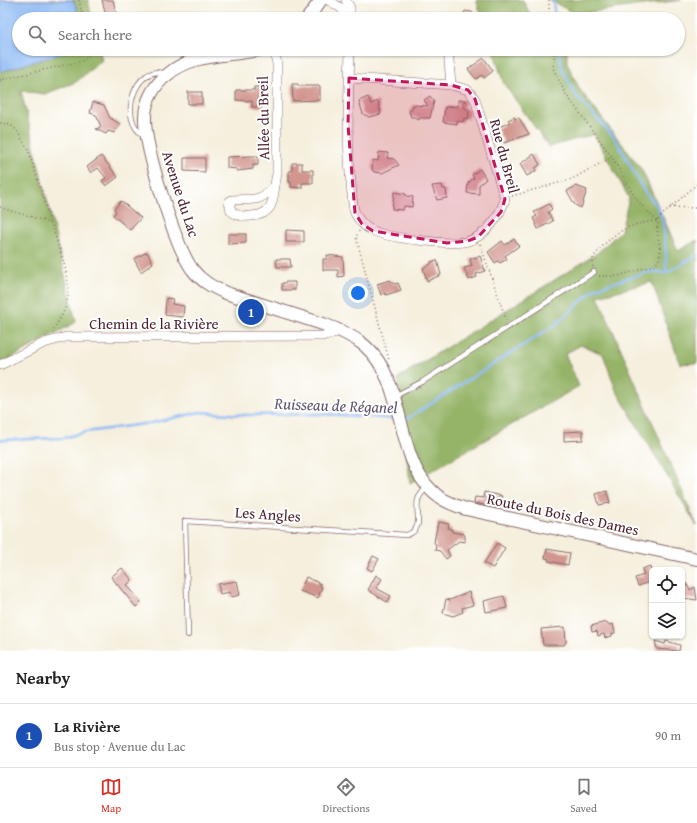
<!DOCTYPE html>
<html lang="en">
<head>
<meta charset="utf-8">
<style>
  body { margin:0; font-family:"Gentium Book Plus",serif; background:#f6f6f6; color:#222 }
  .controls { position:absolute; right:12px; bottom:12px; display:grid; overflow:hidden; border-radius:6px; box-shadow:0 1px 3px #0004 }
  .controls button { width:36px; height:36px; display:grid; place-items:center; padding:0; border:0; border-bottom:1px solid #e0e0e0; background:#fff; color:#222; font:20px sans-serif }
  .you { position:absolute; left:358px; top:293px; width:14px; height:14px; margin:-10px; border:3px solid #fff; border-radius:50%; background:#1a73e8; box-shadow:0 0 0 6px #1a73e833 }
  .badge { display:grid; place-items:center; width:26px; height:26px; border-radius:50%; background:#d93025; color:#fff; font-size:13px; font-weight:700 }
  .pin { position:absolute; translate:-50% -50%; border:2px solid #fff; box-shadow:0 1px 4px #0006 }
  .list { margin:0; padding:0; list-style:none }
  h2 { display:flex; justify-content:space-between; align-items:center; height:52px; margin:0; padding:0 16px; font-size:17px }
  h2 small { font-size:13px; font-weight:400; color:#767676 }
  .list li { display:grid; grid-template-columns:26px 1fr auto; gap:12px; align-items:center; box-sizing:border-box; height:64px; padding:0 16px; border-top:1px solid #e0e0e0 }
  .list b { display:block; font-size:15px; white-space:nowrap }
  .list p { margin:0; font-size:13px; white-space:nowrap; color:#767676 }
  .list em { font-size:13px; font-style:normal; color:#767676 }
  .icon { flex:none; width:22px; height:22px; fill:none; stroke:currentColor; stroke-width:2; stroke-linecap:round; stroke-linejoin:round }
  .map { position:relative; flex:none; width:697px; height:651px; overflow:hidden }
  .search { position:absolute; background:#fff; box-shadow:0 1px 3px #0004; left:12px; right:12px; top:12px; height:44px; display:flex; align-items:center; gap:10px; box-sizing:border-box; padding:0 14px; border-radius:22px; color:#767676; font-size:15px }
  .sheet { height:116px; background:#fff }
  nav { display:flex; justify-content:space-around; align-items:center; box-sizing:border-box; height:56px; border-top:1px solid #e0e0e0; background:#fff; font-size:11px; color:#767676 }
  nav a { display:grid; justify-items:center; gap:2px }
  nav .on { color:#d93025 }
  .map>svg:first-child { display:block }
  .forest { fill:#95b467; stroke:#706a49 }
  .water { fill:#89b8f4; stroke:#6a6c90 }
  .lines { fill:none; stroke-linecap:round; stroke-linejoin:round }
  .stream { stroke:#89b8f4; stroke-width:2.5 }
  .building { fill:#d2968f }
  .lane-casing { stroke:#866869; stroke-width:6 }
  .street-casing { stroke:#866869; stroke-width:10 }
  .secondary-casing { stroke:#866869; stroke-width:14 }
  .path { stroke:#866869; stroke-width:1.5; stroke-dasharray:1 3; stroke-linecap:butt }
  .lane { stroke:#fff; stroke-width:4.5 }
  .street { stroke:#fff; stroke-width:9 }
  .secondary { stroke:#fff; stroke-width:12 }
  .marked { fill:#c2185b; fill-opacity:0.2; stroke:#c2185b; stroke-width:3; stroke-dasharray:8 5; stroke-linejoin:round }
  .labels { text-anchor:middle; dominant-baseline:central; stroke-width:4; stroke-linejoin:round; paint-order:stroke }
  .street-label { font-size:15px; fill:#4a1f2b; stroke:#fff }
  .water-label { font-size:16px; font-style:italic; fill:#605571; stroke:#fff }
</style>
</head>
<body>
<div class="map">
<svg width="697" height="651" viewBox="0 0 697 651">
  <rect width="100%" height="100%" fill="#fff"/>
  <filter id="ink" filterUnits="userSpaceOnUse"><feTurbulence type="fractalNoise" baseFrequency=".025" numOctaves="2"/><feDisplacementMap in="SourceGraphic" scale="8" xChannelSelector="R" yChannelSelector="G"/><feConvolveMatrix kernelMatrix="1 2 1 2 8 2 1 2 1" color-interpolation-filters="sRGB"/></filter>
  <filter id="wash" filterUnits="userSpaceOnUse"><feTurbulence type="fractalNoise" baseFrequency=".012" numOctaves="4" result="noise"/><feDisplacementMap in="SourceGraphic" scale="16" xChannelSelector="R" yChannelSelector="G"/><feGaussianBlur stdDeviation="0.9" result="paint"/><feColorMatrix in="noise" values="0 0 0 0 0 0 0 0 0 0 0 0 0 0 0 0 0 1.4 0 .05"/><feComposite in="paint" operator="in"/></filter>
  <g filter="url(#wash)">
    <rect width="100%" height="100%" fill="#f5efdd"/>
    <g class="forest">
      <path d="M0,0h88l4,19h-73v30h80l3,11 -26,22 -31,12 -24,-3 55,231 -76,42z"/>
      <path d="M476,0h47l9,18 3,1h-52z"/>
      <path d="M549,0h132l-105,14z"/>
      <path d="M493,49h74v14l13,27 62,80 36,81 19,-11v123l-17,1 -28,-82 -54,14 99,230 -81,-136 -13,-36 -22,-9 -16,9 14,32 -169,97 -12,-105 198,-124 25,-23 8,-33 -35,-64 -45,13 -45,-63z"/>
    </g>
    <path class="water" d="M0,0h73l4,8 1,11h-59v30h58l-77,23z"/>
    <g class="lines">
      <g class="stream">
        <path d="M553,0l2,19"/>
        <path d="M559,49l3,19 14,28 39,42 29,53 14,16 5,15 3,34v17"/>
        <path d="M405,420l150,-95 41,-37 56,-17 14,2 31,-18"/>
        <path d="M0,440l63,-2 23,-6 65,-9 49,-11 44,3 80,-1 72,5"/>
      </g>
    </g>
    <g id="blocks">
      <g class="building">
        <path d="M102,0h11l4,16 -10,3z"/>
        <path d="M465,11l7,1 5,7h-16z"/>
        <path d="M484,58l9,13 -9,7 -2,-3 -6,4 -8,-10z"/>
        <path d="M292,84h6v2h22v14l-27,1z"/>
        <path d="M254,87h8l1,20h-11v-6l-16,-1v-10h18z"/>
        <rect x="188" y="92" width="14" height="12"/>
        <path d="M430,96l4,5 -4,17h-9l-3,2 -2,-3h-5l-2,-6 3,-2 1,-4 15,1 -4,-6z"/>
        <path d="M368,97l3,7 7,-3 3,13 -12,3 -6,-3 -4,-13z"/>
        <path d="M458,100h7l-1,7 5,4 -1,8 -4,-1 -1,4 -6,-1v3l-14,-2 2,-15 13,-1z"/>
        <path d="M93,102l11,3 6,13 10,6 -6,9 -6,-2 -2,3 -10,-5 5,-2 -5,-12 -6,-2z"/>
        <path d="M514,117l1,2 4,-1 10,16 -25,9 -7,-15 13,-6 -2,-2z"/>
        <path d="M379,152l9,1 -1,5 7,1 5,6 -17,8 -8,-1 -2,-3 1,-9 5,1z"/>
        <path d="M534,154l6,11 -5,3 1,3 -9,5 -7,-12z"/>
        <path d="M101,156l17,21 -12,9 -4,-5 4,-3 -8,-10 -7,5 -4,-6z"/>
        <path d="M251,156h7v9h-5v4l-16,2v-2l-10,-1v-11z"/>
        <path d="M184,158h21v14l-21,-1z"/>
        <path d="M292,163h10v7h11v13h-11v5l-11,-1v-5h-2v-11h3z"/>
        <path d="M480,169l6,10 -7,6v9l-12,-1 1,-10 6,-5 -2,-3z"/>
        <path d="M442,185l1,4h3l1,9 -10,2 -5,-14z"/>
        <path d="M576,186l11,4 -6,18 -6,-3 -8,-14z"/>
        <path d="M394,192l12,2v2l7,1 -1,10 -8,-1 -1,4 -11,-1z"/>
        <path d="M121,201l20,17 -11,12 -17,-15 3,-3 -2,-3z"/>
        <path d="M549,204l3,5 -4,3 5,9 -15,8 -5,-11 4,-2 -3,-4z"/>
        <path d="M286,230l18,1v11h-18z"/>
        <path d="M228,234h18v9l-18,1z"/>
        <path d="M514,239l5,7 -14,10 2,3 -7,4 -2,-2 -3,2 -7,-11 14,-11 3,4z"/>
        <path d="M147,252l6,11 -12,9 -7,-13z"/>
        <path d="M327,255l16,2 1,19 -6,1v-7h-15v-11h4z"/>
        <path d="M480,256l5,15 -9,3 1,3 -8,3 -5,-12 8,-2 -2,-7z"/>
        <path d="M276,259h14l1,8h-14z"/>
        <path d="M437,260l4,15 -14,6 -4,-13 8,-4v-2z"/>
        <path d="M390,280l4,4 4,-1 3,7 -15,5 -1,-2 -4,2 -4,-11z"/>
        <path d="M285,282h10v8h-13v-7h3z"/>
        <path d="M166,298l7,1 -1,5 12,2 -1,11 -18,-2z"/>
        <path d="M583,431v9l-19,1v-9z"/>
        <path d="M607,491l3,12 -11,2 -3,-11z"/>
        <path d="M484,492l18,4 -3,12 -25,-5 1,-6 8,1z"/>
        <path d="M438,522l11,2 -1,4 4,1v3l12,2 1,2v6l-6,-1 -12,9 3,6 -4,3 -6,-8 -5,-1 1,-5 -2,-3z"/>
        <path d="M497,543l8,5 -12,20 -9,-5z"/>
        <path d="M547,549l23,4 -2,12 -20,-4 1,-2 -4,-1z"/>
        <path d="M373,556l6,3 -7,12 -5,-3z"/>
        <path d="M650,566l2,15 -14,5 -3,-8 9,-3 -2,-6z"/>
        <path d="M122,568l10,12 -5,5 14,17 -5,5 -25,-30z"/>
        <path d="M376,575l6,4 -6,9 15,8 -4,6 -19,-12z"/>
        <path d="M306,577l15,7 -1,2 2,1 -4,11 -18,-7z"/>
        <path d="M237,581l3,14 -9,2 -1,-5 -10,2 -2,-10z"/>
        <path d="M686,583l4,7 5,-3 2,13 -14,-2 1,-7h-2v-7l4,1z"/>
        <path d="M469,592l4,13 -11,3 1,4 -10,4 -10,-3 3,-14 4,1z"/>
        <path d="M504,596l3,12 -21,4 -2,-11z"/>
        <path d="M606,622l4,3 3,-1 2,9 -3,1v2l-7,2 -1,-4 -6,2 -1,-5 -5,1 -1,-6z"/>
        <path d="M565,627l1,15 -2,3h-21l-2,-16z"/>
        <path d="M655,641l10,3 1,-3 14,4 -1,6 -22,-2z"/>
      </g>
    </g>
  </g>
  <g filter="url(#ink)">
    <use href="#blocks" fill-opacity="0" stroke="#866869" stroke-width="1"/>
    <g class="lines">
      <g class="lane-casing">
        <g id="lane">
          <path d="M145,136c-29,-15 -9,-74 20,-62"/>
          <path d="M395,396l27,-14 172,-110"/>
          <path d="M188,635l-3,-114 222,14c18,-7 8,-21 11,-35 1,-5 6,-9 9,-13"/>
        </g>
      </g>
      <g class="street-casing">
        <g id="street">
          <path d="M328,0l13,8 8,11"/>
          <path d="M346,0l4,8v10"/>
          <path d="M448,49l3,36"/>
          <path d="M349,78l102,7 17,5 7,9 30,100c-5,17 -19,37 -37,42 -15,5 -82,-3 -96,-11 -8,-3 -13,-9 -17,-17 -3,-9 -3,-20 -4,-30 -5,-45 -2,-89 -1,-134"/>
          <path d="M274,187c-17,17 -21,11 -42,13l-3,2 2,9c6,5 13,6 20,5 27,-1 21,-23 26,-42v-110l-3,-15"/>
          <path d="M0,365l44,-22 22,-6 256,-1 12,-3 3,-3"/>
        </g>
      </g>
      <g class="secondary-casing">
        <g id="secondary">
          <path d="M307,19l14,-19"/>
          <path d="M262,49c-32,8 -69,3 -95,26 -12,9 -22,26 -22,42 -1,29 30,128 47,152 9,12 20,18 34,24l97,31c14,5 29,11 41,21 43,37 30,109 67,145 9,10 22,15 35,19l231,50"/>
        </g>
      </g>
      <g class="path">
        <path d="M79,0l4,19"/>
        <path d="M549,0v19"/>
        <path d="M555,49l-2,19 12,25 47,64 25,43 20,21"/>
        <path d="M0,80l82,-19 6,-4 2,-8"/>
        <path d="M0,123c20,2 17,12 28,26l21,66v8"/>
        <path d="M512,196l60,-17 40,-22"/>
        <path d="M0,207c17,7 36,9 52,18 6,24 22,55 14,80 -3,10 -9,18 -14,27"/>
        <path d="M670,207l27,1"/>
        <path d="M359,231l-3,6 33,123"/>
        <path d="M480,244l27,78"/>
        <path d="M593,267v-9c19,-25 33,-34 64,-37"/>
        <path d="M599,276h19l37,-11c13,-13 -4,-33 5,-48l37,-33"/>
      </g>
      <use href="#lane" class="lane"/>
      <use href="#street" class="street"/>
      <use href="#secondary" class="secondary"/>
    </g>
  </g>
  <path class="marked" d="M349,78l102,7 17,5 7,9 30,100 -4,13 -23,25 -10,4 -21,2 -74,-12 -11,-7 -7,-11 -7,-88z"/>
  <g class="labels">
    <g class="street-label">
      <text transform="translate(263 118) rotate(-91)">Allée du Breil</text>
      <text transform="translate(505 156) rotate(75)">Rue du Breil</text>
      <text transform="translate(181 194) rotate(72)">Avenue du Lac</text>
      <text x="154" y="323">Chemin de la Rivière</text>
      <text transform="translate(268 514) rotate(4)">Les Angles</text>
      <text transform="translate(563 514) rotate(12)">Route du Bois des Dames</text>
    </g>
    <g class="water-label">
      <text transform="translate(336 405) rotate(2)">Ruisseau de Réganel</text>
    </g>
  </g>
</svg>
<div class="controls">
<button><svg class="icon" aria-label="locate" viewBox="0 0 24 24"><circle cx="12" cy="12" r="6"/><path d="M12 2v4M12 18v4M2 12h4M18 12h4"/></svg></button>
<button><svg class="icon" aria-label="layers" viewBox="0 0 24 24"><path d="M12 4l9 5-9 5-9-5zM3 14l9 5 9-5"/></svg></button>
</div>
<div class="you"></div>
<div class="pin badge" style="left:251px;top:312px;background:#1a4fb4">1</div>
<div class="search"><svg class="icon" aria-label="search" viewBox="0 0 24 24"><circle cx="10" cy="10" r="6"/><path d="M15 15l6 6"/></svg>Search here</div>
</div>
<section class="sheet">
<h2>Nearby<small></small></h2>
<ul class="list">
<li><span class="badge" style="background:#1a4fb4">1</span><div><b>La Rivière</b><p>Bus stop · Avenue du Lac</p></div><em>90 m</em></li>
</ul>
</section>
<nav>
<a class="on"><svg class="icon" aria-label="map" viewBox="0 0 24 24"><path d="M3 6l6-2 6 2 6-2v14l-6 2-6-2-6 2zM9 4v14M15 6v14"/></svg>Map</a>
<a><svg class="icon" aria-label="directions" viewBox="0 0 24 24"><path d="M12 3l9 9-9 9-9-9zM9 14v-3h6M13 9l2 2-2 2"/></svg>Directions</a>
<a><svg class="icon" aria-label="saved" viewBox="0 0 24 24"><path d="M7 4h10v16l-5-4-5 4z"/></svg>Saved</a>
</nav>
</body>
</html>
